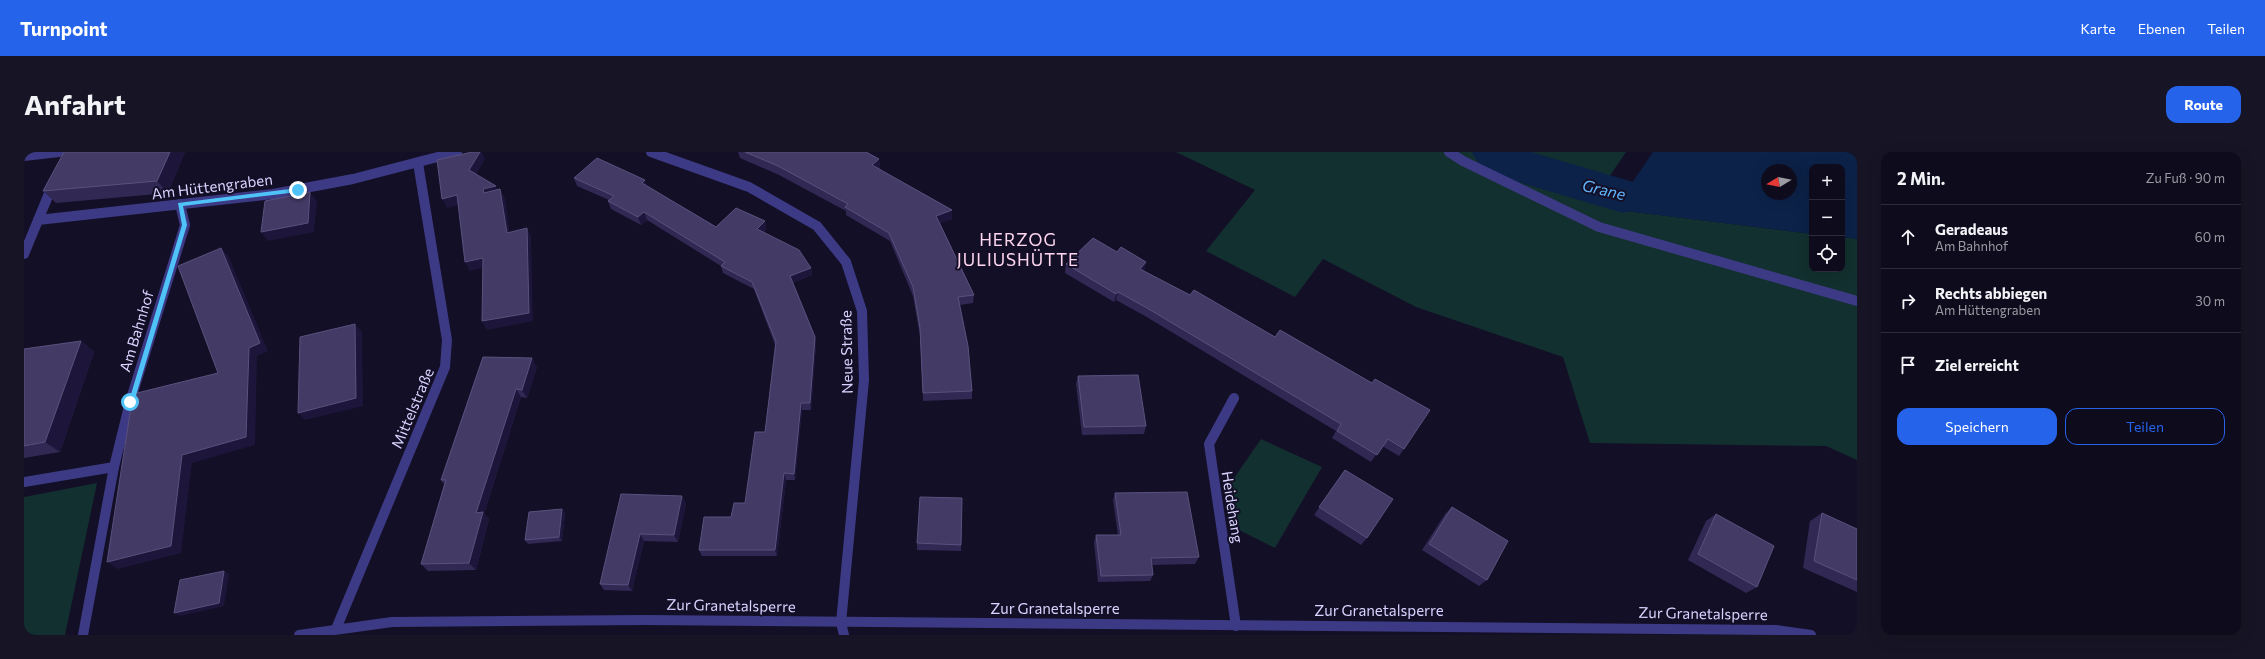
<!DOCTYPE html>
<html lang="de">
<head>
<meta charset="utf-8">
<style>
  body { margin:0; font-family:Commissioner,sans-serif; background:#171425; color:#f1f3f6 }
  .controls { position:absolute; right:12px; top:12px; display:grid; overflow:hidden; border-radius:8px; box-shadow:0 4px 16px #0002 }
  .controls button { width:36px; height:36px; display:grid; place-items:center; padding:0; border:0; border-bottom:1px solid #2e2b3b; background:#0e0b1c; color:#f1f3f6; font:20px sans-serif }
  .compass { position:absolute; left:1737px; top:12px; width:36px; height:36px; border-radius:50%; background:#0e0b1c; box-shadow:0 4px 16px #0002; rotate:260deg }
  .stop { position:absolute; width:12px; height:12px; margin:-9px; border:3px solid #4fc3f7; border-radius:50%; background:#fff }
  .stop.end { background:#4fc3f7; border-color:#fff; box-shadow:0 1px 4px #0008 }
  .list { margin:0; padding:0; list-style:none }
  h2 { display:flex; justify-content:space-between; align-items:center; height:52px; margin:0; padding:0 16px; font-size:17px }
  h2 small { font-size:13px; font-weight:400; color:#9b9ba3 }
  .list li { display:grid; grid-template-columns:26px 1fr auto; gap:12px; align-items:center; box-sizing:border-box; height:64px; padding:0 16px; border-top:1px solid #2e2b3b }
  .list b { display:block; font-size:15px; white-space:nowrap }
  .list p { margin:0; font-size:13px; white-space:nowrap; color:#9b9ba3 }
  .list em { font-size:13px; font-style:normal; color:#9b9ba3 }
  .actions { display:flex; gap:8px; padding:12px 16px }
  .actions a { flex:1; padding:9px 0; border:1px solid #2563eb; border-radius:12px; text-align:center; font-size:14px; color:#2563eb }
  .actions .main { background:#2563eb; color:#fff }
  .icon { flex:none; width:22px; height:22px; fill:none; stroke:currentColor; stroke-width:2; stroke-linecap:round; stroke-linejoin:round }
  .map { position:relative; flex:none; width:1833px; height:483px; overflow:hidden; border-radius:12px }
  header { display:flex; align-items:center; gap:24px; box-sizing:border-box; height:56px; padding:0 20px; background:#2563eb; color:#fff }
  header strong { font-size:19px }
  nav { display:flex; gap:22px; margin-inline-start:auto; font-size:14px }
  .intro { display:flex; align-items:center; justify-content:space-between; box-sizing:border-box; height:96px; padding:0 24px }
  h1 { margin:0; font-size:28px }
  .button { padding:10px 18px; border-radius:12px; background:#2563eb; color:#fff; font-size:14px; font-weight:700 }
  main { display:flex; gap:24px; padding:0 24px }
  aside { flex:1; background:#0e0b1c; border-radius:12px; box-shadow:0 4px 16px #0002 }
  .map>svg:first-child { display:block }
  .green { fill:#12302f }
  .water { fill:#0c2248; fill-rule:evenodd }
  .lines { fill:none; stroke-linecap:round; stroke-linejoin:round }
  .river { fill:#0c2248; fill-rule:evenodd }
  .lane { stroke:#3d3a85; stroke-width:10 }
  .street { stroke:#3d3a85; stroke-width:10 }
  .wall { fill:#312854 }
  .shaded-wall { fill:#1d163a }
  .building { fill:#433a66; stroke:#5a527e }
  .route { fill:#4fc3f7 }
  .labels { text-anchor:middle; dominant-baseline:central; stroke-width:4; stroke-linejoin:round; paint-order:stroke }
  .street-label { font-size:15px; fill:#d9d4ff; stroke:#130f26 }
  .water-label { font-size:16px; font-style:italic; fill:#62b6ff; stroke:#130f26 }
  .quarter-label { font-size:17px; letter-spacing:1px; fill:#ffd6f0; stroke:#130f26 }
</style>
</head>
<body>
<header>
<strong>Turnpoint</strong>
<nav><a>Karte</a><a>Ebenen</a><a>Teilen</a></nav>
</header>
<div class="intro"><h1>Anfahrt</h1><a class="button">Route</a></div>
<main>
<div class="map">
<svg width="1833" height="483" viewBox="0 0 1833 483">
  <rect width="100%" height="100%" fill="#130f26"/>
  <g class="green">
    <path d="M1152,0h450l-19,28 21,9 -5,7 -4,14 193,24v35h30v-32l15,2v221l-31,-14 -236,-3 -27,-86 -147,-50 -93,-48 -28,38 -89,-46 49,-61z"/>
    <path d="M1237,287l61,28 -47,81 -38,-19 -7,-45z"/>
    <path d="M73,331l-32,152h-41v-138z"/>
  </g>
  <path class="water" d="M1629,0h204v87l-15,-2v-70h-30v67l-194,-24 5,-14zM1743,18h24v24h-24z"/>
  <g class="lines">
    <path class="river" d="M1448,0h59l109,32 7,12 -7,12 -17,5 -132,-39 -13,-11z"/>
    <path class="lane" d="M1425,0l14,9 136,66 258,74"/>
    <g class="street">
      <path d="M627,0l98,35 68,39 29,36 16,49 2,69 -23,243 3,12"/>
      <path d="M0,4l35,-4"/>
      <path d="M14,68l235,-26 80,-15 104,-27"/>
      <path d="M0,102l29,-70"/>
      <path d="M1210,246l-25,46 27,182"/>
      <path d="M0,330l90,-15"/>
      <path d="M312,477l109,-262 2,-27 -29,-177"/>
      <path d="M59,483l31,-168 16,-65 55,-177 -5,-21"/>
      <path d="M275,483l93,-13 253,-2 1131,10 35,5"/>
    </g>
  </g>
  <g class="wall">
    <path d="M40,0h121l-17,41 -112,10 -13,-12z"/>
    <path d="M714,0h128l13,7 1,9 -1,1 73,41v9l-12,4 34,72 -1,8 -13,2 12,86v8l-49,2 -3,-65 -7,-40 -23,-55 -44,-26v-4l-67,-36 -39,-17z"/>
    <path d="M550,26l73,8 69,41 49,-6 1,8 -2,3 47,36 1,7 -19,8 22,54 1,7 -5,66h-9l-7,70h-9l-9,76h-75l-3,-6 46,-47 20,-71 10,-87 -21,-56 -31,-16 -2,-7 -74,-46 -6,5 -30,-16 -3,-8 1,-1 -32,-14z"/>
    <path d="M1093,100l29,10 -2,9 260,178 -5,7 -17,-10 -11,16 -39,-24 4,-7 -191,-115 -29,-16 -2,2 -49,-29 1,-9z"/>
    <path d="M57,189l13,11 -34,100 -36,6v-109z"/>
    <path d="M459,205l54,10 -10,31 -6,-1 -37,117 5,5 -13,51 -48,1 -7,-7 23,-80 -3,-4z"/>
    <path d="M1054,224l68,50 -2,8 -62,1 -6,-51z"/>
    <path d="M1321,318l22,68 -6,7 -47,-30z"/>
    <path d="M1091,341l84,64 -4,7 -43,1 1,10 -3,6 -52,1 -4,-40 2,-7h22l-5,-35z"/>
    <path d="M597,342l65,9 -8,39 -34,-1 -12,50 -28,-1 -4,-6z"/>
    <path d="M938,346l-1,53 -44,-1v-7z"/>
    <path d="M1428,355l35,73 -8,6 -57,-36 23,-36z"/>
    <path d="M538,357l3,4 -3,28 -34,3 -3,-4z"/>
    <path d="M1798,361l35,16v63l-54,-24 7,-47z"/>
    <path d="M1692,362l41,73 -11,6 -58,-33 18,-39z"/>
  </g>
  <g class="shaded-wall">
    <path d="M146,0h15l-17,41 -11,-12z"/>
    <path d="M456,0h2l3,7 -11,20 -5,-9z"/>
    <path d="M855,7l1,9 -7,6 -1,-9z"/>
    <path d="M621,28l3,8 -6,-5z"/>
    <path d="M472,34l4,9 -16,-2 -1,-4z"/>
    <path d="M476,37l5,9 6,43 -4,-8z"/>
    <path d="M286,40l7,9 -3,31 -46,9 -7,-9z"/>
    <path d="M433,43l5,9 -15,4 -5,-9z"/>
    <path d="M928,58v9l-16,5v-8z"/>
    <path d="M620,60l3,8 -6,5 -3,-8z"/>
    <path d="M741,69l1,8 -7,8 -2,-8z"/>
    <path d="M503,76l4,8 2,85 -46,9 -5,-9z"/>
    <path d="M197,96l8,9 39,94 -11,5 -2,89 -63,18 -11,90 -63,16 -11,-7 75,-107 64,-18z"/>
    <path d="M459,106l4,9 -17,4 -5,-9z"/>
    <path d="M1122,110l-2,8 -6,7 2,-8z"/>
    <path d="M787,116l1,7 -21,9 -1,-8z"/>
    <path d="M1094,140l-2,8 -2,2 2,-8z"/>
    <path d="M331,172l7,8 1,74 -58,14 -7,-7z"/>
    <path d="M791,185l1,7 -5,66 -1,-7z"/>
    <path d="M57,189l13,11 -34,100 -15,-10z"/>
    <path d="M508,206l5,9 -10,31 -5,-8z"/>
    <path d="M492,237l5,8 -37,117 5,5 -13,51 -7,-7 7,-50z"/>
    <path d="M777,251l1,7 -7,70 -1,-6z"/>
    <path d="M760,321l2,7 -9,76 -2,-6z"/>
    <path d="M658,344l4,7 -8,39 -4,-7z"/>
    <path d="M538,357l3,4 -3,28 -3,-4z"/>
    <path d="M616,382l4,7 -12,50 -4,-6z"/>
    <path d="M200,419l5,3 -5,32 -44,10 -6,-3z"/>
  </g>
  <g class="building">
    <path d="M40,0h106l-13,29 -114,10z"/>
    <path d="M448,0h8l-11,18 27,16 -13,3 1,4 16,-4 7,44 20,-5 2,85 -47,8 1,-63 -18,4 -8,-67 -15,4 -5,-39z"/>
    <path d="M721,0h121l13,7 -7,6 80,45 -16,6 38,79 -16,2 10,49 4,45 -49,2 -3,-65 -7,-41 -24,-54 -44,-26 3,-3 -70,-38z"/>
    <path d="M573,6l48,22 -3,3 74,44 20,-19 29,13 -8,8 42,21 12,18 -21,8 25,61 -5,66h-9l-7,71 -10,-1 -9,77h-76l5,-33h27l3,-14h11l10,-71h10l11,-90 -24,-60 -31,-16 4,-4 -81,-50 -6,5 -30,-16 6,-5 -40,-18z"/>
    <path d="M286,40l-2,31 -47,9 4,-31z"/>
    <path d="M1069,86l24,14 4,-5 25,15 -6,7 50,26 4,-5 81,47 5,-7 92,53 3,-4 55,31 -26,39 -16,-10 -11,16 -40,-24 4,-7 -194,-116 -29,-16 -2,2 -50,-30z"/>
    <path d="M197,96l39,95 -11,5 -3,89 -64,18 -11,91 -64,16 26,-168 85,-21 -40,-107z"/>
    <path d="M331,172l1,74 -58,15 2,-76z"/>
    <path d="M57,189l-36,101 -21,4v-97z"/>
    <path d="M459,205l49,1 -10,32 -6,-1 -40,124 7,-1 -14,51 -48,1 25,-84h-5z"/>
    <path d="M1114,223l8,51 -62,1 -6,-51z"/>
    <path d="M1321,318l48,29 -26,39 -48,-31z"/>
    <path d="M1163,340l12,65 -48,1 2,17 -52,1 -5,-41h25l-6,-42z"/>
    <path d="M597,342l61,2 -8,39 -34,-1 -12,51 -28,-1z"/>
    <path d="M896,345l42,1 -1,47 -44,-2z"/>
    <path d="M1428,355l56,34 -21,39 -58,-36z"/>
    <path d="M538,357l-3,28 -34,3 4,-28z"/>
    <path d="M1798,361l35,16v51l-43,-19z"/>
    <path d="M1692,362l58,32 -17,41 -59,-33z"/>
    <path d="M200,419l-5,32 -45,10 6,-33z"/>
  </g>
  <path class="route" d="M274,36l3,2 -3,2 -115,14 4,19 -53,177 -6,2 54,-179 -4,-22z"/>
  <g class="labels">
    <g class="street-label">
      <text transform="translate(188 34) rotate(-7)">Am Hüttengraben</text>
      <text transform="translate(112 179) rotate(-73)">Am Bahnhof</text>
      <text transform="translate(822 200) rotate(-91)">Neue Straße</text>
      <text transform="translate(388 256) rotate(-67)">Mittelstraße</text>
      <text transform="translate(1209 355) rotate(81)">Heidehang</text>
      <text transform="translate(707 453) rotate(1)">Zur Granetalsperre</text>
      <text x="1031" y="456">Zur Granetalsperre</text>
      <text x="1355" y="458">Zur Granetalsperre</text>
      <text transform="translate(1679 461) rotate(1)">Zur Granetalsperre</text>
    </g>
    <g class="water-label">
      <text transform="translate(1580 37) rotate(13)">Grane</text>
    </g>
    <g class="quarter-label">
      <text x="994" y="87">HERZOG<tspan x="994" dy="20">JULIUSHÜTTE</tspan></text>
    </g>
  </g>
</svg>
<div class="controls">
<button>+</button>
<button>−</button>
<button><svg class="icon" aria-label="locate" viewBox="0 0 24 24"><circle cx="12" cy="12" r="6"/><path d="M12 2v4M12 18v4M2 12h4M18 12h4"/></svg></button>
</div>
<svg class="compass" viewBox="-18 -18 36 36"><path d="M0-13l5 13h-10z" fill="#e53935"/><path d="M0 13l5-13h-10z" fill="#9b9ba3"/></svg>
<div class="stop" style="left:106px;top:250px"></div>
<div class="stop end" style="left:274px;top:38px"></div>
</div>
<aside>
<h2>2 Min.<small>Zu Fuß · 90 m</small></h2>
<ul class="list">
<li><svg class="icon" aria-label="ahead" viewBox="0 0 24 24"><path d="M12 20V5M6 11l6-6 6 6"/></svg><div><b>Geradeaus</b><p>Am Bahnhof</p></div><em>60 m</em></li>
<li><svg class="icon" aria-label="right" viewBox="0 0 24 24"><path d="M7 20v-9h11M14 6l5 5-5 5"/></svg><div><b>Rechts abbiegen</b><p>Am Hüttengraben</p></div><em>30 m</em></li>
<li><svg class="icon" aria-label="arrive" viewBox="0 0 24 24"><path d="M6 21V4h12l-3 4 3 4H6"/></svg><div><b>Ziel erreicht</b></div></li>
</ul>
<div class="actions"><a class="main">Speichern</a><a>Teilen</a></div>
</aside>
</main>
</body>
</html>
